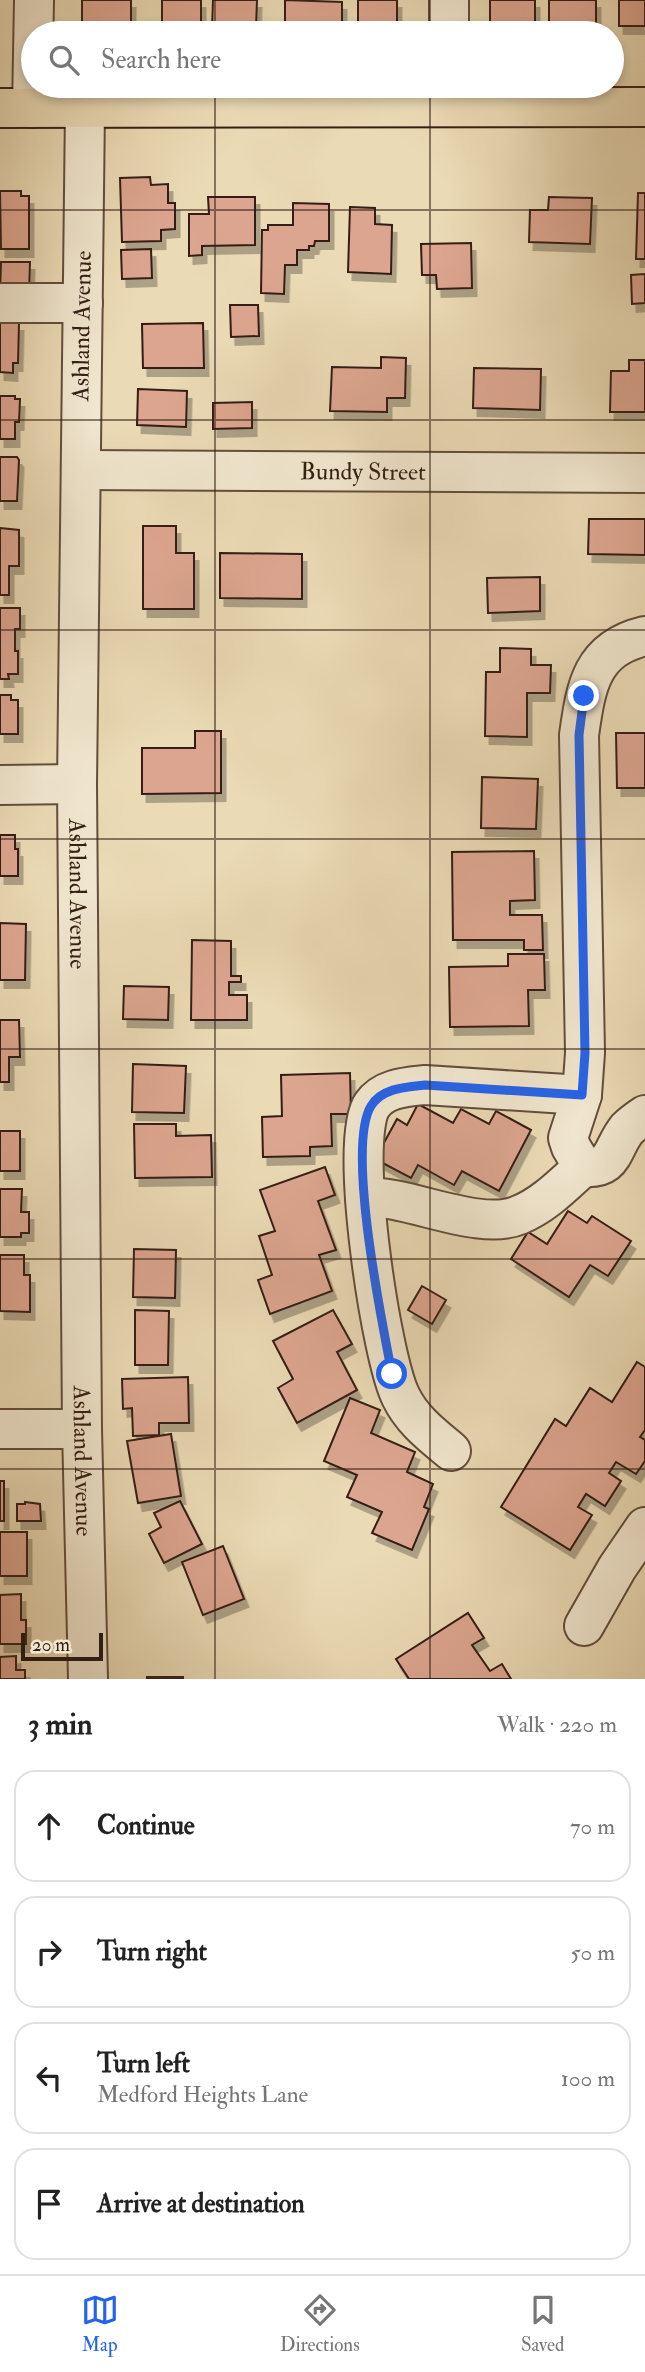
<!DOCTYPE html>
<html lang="en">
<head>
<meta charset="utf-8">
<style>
  body { margin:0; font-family:"IM FELL Double Pica",serif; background:#f2f2f2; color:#222 }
  .scale { position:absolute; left:21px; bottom:18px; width:82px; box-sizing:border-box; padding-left:7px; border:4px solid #341f14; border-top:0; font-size:19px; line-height:24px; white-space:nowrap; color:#341f14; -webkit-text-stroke:5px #f1e7cf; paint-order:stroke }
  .stop { position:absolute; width:21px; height:21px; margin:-16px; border:5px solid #2563eb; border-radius:50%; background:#fff }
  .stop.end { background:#2563eb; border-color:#fff; box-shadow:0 2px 7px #0008 }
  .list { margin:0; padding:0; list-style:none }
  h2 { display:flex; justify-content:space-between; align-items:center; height:91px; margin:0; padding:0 28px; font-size:30px }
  h2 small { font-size:23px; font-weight:400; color:#767676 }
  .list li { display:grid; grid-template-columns:46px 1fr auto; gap:21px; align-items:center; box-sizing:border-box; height:112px; margin:0 14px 14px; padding:0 14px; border:2px solid #e0e0e0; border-radius:21px }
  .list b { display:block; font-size:26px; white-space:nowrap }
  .list p { margin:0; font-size:23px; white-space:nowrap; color:#767676 }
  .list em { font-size:23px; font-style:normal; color:#767676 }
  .icon { flex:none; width:38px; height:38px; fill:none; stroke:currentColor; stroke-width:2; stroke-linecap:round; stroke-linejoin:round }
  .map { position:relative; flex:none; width:645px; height:1679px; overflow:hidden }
  .search { position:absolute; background:#fff; box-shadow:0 4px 10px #0003; left:21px; right:21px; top:21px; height:77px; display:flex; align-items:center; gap:18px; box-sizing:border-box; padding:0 24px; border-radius:38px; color:#767676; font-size:26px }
  .sheet { height:595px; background:#fff }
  nav { display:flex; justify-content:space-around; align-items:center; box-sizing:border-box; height:98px; border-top:2px solid #e0e0e0; background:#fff; font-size:19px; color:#767676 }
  nav a { display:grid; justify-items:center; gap:4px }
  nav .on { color:#2563eb }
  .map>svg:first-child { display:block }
  .building { fill:#dca590; stroke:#341f14; stroke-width:2; filter:url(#shadow) }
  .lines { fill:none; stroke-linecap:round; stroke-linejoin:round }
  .minor-casing { stroke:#624e3c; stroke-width:42 }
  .major-casing { stroke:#341f14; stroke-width:42 }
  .minor { stroke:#f1e7cf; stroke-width:38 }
  .major { stroke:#eadab5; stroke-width:38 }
  .route { stroke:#2563eb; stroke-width:9 }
  .grid { fill:none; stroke:#341f14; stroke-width:2; stroke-opacity:0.55 }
  .labels { text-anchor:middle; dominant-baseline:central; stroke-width:5; stroke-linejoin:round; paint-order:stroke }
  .street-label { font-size:24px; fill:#341f14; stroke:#f1e7cf }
</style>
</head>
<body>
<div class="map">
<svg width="645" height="1679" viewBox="0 0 645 1679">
  <defs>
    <filter id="shadow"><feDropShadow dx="4.5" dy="8" stdDeviation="0" flood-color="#0004"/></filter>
  </defs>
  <rect width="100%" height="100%" fill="#eadab5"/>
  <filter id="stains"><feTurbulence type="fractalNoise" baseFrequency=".00286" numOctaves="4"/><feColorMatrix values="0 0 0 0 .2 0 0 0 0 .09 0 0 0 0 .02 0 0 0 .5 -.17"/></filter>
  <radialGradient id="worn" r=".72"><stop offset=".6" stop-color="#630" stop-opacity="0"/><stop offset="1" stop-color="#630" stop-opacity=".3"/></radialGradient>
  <g class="building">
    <path d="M82,0h49v29l-49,-1z"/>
    <path d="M162,0h39v29l-39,1z"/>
    <path d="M213,0h44l-1,28h-44z"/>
    <path d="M285,0l57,2v26l-57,-1z"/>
    <rect x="358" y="0" width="39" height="33"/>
    <rect x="490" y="0" width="45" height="30"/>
    <rect x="549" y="0" width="47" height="33"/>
    <rect x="619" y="0" width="26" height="26"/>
    <path d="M150,177l1,8 17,-1v19h7v26l-14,1v11l-39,1 -2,-64z"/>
    <path d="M0,191h21v5h8v53h-28z"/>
    <path d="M638,193h7v66h-9z"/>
    <path d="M208,197h47v48l-53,1v9l-13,1v-42h20z"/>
    <path d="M549,197l43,1 -2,46 -61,-2 1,-32h18z"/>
    <path d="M293,203l36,1v37h-14l-1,5h-5v4h-12v15h-12l-1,29 -23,-1 1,-63h6v-5h25z"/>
    <path d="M350,207l25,1v16l17,1 -1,49 -43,-2z"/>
    <path d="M471,243l1,45 -35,1 -1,-14h-14l-1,-31z"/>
    <path d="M151,249l1,29 -30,1 -1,-29z"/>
    <path d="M1,262h29l-1,31h-29z"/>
    <path d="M645,274v29l-13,1 -1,-29z"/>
    <path d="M230,305h28l1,31 -28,1z"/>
    <path d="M0,323h19l-1,40h-5v10l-13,-1z"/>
    <path d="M203,323l1,45h-61l-1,-44z"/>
    <path d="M381,357l25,1 -1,40h-18v14l-57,-1 2,-44 49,1z"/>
    <path d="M629,360h16v52h-35l1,-41h18z"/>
    <path d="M474,368l67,1 -1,41 -67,-2z"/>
    <path d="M138,389l49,2 -1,36 -49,-2z"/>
    <path d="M0,396h15v3h5l-1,23h-4v17h-15z"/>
    <path d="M252,402v26l-39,1v-26z"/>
    <path d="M0,457h17l2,3 -2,41h-17z"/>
    <path d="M589,519h56v36l-57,-1z"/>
    <path d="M143,526h33v27h18v56h-51z"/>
    <path d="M0,528l19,2v36h-10v29h-9z"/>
    <path d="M220,553l82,1v45l-82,-1z"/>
    <path d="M540,577v34l-52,2 -1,-35z"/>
    <path d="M0,608h20v21h-5v22h3v23h-10l1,5h-9z"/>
    <path d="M500,648l31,1v16h20l-1,28h-23v44l-42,-1 1,-64h14z"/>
    <path d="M0,695h11v5h7v34h-18z"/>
    <path d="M195,731h26v62l-79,1v-46h53z"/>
    <path d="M616,733h29v55h-28z"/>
    <path d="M482,777l56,2 -2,50 -55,-1z"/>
    <path d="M0,835h15v14h3v27h-18z"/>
    <path d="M534,851l1,49 -25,1v14h32l1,35h-19v-10h-71l-1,-88z"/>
    <path d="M0,923l26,1 -1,56h-25z"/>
    <path d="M192,940l39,1v35h10v6h-12v13h18v25h-56z"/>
    <path d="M508,954h36l1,36h-17l1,36 -79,1 -1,-60 59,-1z"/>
    <path d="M124,986l45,1 -1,33 -45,-1z"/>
    <path d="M0,1020h19l1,37h-11v25h-9z"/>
    <path d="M133,1064l53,2 -2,47 -52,-1z"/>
    <path d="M350,1073l1,41h-20l1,32 -22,1v9l-47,1 -1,-40 20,-1 -1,-41z"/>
    <path d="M418,1104l35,19 8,-14 28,15 7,-13 35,19 -32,61 -37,-20 -8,14 -36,-20 -7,13 -36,-19 22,-40 10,6z"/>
    <path d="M134,1124h42v12l35,-1 1,42 -77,1z"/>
    <rect x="0" y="1131" width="20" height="40"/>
    <path d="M325,1167l10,28 -17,6 18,49 -17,5 13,36 -62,23 -12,-34 14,-5 -13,-39 16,-5 -15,-41z"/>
    <path d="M0,1189h22l-1,23h8v21h-8v4h-21z"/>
    <path d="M568,1211l19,12 5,-7 39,25 -23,35 -18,-11 -21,32 -58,-38 17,-27 19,12z"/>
    <path d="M134,1249l42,1 -1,48 -42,-1z"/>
    <path d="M0,1255h24v20h6v37l-30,-1z"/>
    <path d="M422,1286l24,14 -14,24 -24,-14z"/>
    <path d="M135,1310l34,1 -1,54h-33z"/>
    <path d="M333,1310l19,34 -15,8 20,38 -60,33 -19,-35 15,-9 -20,-38z"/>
    <path d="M637,1362l8,5v63l-5,7 5,3v21l-9,13 -20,-12 -7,11 12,8 -16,25 -19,-12 -8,13 14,8 -22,35 -69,-43 54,-88 11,7 24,-38 22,14z"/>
    <path d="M188,1377l1,46h-30v12l-26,1 -1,-28 -9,1 -1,-30z"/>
    <path d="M350,1398l30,12 -9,23 44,19 -8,20 26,12 -9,23 5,2 -17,41 -40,-17 10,-21 -35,-15 10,-22 -33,-14z"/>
    <path d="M171,1434l10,62 -43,7 -11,-62z"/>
    <rect x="0" y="1481" width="4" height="40"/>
    <path d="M180,1501l22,43 -38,19 -15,-29 12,-7 -7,-14z"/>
    <path d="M25,1502l15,2 1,17h-24v-17h8z"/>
    <rect x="0" y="1532" width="27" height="44"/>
    <path d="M223,1546l21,53 -41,16 -21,-53z"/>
    <path d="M21,1594v26h5v24h-26v-49z"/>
    <path d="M468,1613l16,25 -12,7 18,26 12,-7 9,15h-102l-13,-20z"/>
    <path d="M16,1656v14h9v9h-25v-22z"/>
    <rect x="147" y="1677" width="36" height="2"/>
  </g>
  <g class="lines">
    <g class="minor-casing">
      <g id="minor">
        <path d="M449,33v-33"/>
        <path d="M32,108l2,-108"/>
        <path id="s1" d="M85,108l-8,676 5,645 6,250"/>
        <path d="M0,303h83"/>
        <path id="s2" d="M81,470l564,3"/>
        <path d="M645,636c-54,13 -59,50 -66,99l6,318 -3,42 -14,43 3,9 12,20c32,3 28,-18 44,-38 5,-5 12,-10 18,-14"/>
        <path d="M0,785l77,-1"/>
        <path d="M365,1197c45,-1 115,35 154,18 25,-10 44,-30 64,-48"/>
        <path d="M0,1429h82"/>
        <path d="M451,1451c-19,-16 -39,-31 -50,-54 -20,-39 -53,-257 -29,-292 12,-17 34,-18 53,-20l157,10"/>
        <path d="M584,1626l33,-58 28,-41"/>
      </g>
    </g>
    <g class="major-casing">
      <path id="major" d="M0,108l645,-1"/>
    </g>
    <use href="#minor" class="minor"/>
    <use href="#major" class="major"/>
  </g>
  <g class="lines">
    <path class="route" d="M392,1374c-10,-52 -46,-227 -21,-268 11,-18 35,-19 54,-21l157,10 3,-42 -6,-318 5,-39"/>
  </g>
  <path class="grid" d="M215,0v33M430,0v33M215,86v1593M430,86v1593M0,210h645M0,420h645M0,630h645M0,839h645M0,1049h645M0,1259h645M0,1469h645"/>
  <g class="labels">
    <g class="street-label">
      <text transform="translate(82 326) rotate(-89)">Ashland Avenue</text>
      <text stroke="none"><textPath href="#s2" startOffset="282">Bundy Street</textPath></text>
      <text stroke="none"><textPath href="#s1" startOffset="786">Ashland Avenue</textPath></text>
      <text stroke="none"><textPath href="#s1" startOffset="1353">Ashland Avenue</textPath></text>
    </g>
  </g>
  <rect width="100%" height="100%" filter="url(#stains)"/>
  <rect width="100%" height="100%" fill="url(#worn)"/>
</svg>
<div class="scale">20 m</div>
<div class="stop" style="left:392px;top:1374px"></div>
<div class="stop end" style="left:584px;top:696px"></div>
<div class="search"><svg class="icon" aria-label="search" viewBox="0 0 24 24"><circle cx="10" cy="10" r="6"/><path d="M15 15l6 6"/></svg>Search here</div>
</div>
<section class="sheet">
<h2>3 min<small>Walk · 220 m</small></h2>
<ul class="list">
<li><svg class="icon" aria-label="ahead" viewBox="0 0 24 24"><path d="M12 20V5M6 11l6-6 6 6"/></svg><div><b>Continue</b></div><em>70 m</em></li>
<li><svg class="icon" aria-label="right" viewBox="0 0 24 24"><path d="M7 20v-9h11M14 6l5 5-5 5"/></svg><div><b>Turn right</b></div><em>50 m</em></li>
<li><svg class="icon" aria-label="left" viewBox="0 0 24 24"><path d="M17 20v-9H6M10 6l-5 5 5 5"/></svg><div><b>Turn left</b><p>Medford Heights Lane</p></div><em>100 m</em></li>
<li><svg class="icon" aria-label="arrive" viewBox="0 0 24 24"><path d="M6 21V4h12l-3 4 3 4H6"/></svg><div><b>Arrive at destination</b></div></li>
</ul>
</section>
<nav>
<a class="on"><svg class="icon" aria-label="map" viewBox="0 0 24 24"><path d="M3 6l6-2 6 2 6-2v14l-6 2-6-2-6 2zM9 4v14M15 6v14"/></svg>Map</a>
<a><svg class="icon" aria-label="directions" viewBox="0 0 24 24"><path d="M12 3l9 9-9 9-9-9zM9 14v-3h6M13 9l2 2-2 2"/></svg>Directions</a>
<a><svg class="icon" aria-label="saved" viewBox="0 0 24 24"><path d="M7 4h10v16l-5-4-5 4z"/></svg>Saved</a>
</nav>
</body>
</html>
